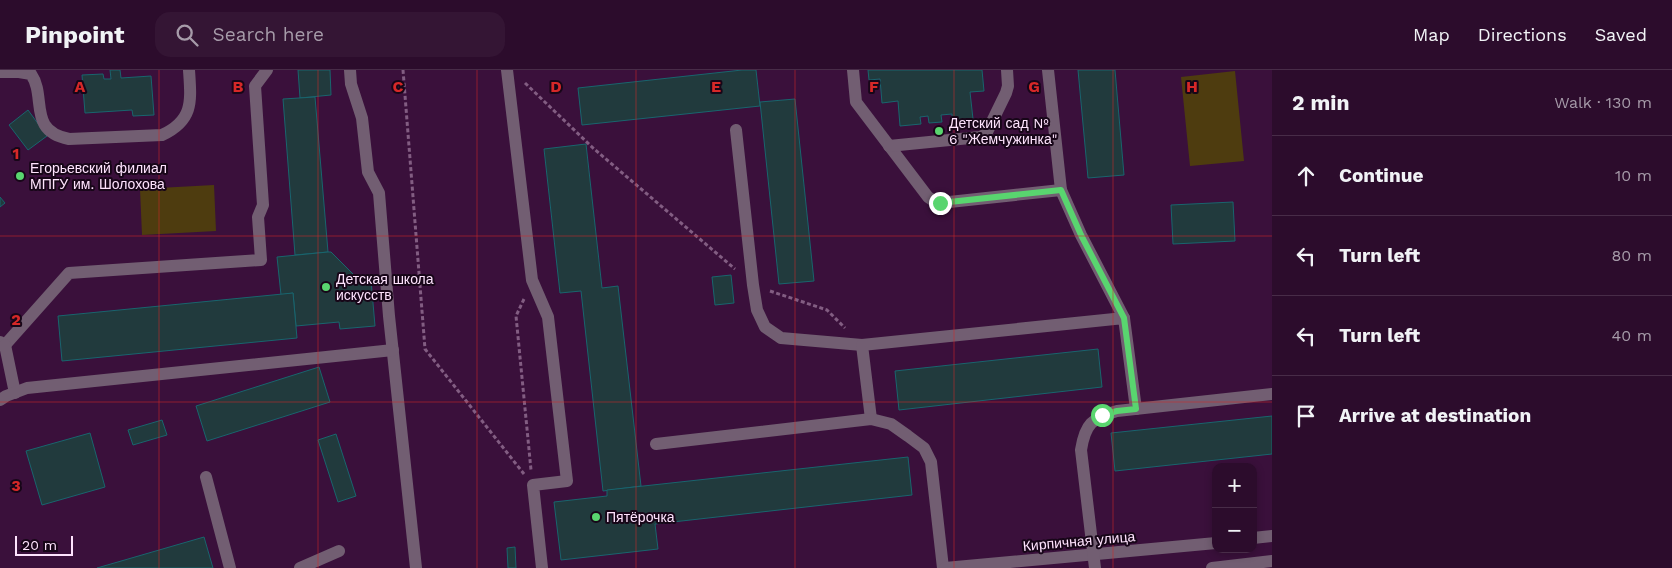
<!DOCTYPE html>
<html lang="en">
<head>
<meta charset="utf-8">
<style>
  body { margin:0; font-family:"Work Sans",sans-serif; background:#341534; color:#f1f3f6 }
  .controls { position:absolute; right:15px; bottom:15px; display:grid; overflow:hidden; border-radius:10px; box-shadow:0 2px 8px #0003 }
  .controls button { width:45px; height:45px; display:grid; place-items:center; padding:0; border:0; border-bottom:1px solid #482c48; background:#2c0c2c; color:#f1f3f6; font:25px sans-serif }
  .scale { position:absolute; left:15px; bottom:12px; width:58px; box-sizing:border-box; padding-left:5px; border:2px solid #fee3fd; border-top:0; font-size:14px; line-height:18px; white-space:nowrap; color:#fee3fd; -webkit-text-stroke:4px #170618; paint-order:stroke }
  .stop { position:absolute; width:15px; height:15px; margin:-11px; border:4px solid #59d56f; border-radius:50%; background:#fff }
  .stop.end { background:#59d56f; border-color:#fff; box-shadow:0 1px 5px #0008 }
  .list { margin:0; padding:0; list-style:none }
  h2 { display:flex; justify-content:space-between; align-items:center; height:65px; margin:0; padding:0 20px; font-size:21px }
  h2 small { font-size:16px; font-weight:400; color:#a69ba9 }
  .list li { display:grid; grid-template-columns:32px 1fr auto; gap:15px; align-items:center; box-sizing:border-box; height:80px; padding:0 20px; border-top:1px solid #482c48 }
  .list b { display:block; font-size:19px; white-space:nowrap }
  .list em { font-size:16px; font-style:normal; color:#a69ba9 }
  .icon { flex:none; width:28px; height:28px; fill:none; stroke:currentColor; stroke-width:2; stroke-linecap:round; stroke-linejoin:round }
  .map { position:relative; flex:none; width:1272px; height:498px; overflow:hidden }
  header { display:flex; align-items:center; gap:30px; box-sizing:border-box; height:70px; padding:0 25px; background:#2c0c2c; border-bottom:1px solid #482c48 }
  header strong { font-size:24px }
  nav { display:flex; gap:28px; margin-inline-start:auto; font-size:18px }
  .search { width:350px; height:45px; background:#341534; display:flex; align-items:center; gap:12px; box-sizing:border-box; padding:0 18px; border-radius:15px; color:#a69ba9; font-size:19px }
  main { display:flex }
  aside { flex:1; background:#2c0c2c }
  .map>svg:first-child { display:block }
  .green { fill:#4e3c0f }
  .building { fill:#213a3d; stroke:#19656e }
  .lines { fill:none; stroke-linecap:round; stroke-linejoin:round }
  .path { stroke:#825d82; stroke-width:3; stroke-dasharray:4 2.5; stroke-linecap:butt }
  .minor { stroke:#725e72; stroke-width:12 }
  .route { stroke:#59d56f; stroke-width:6 }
  .grid { fill:none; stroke:#d62828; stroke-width:1; stroke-opacity:0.55 }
  .poi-dot { fill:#59d56f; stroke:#170618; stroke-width:2 }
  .labels { text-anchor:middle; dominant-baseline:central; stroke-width:4; stroke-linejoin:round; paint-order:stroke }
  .poi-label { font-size:14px; fill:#fee3fd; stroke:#170618; text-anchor:start }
  .street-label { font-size:14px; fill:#fee3fd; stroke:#170618 }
  .grid-label { font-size:16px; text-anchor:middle; font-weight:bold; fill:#d62828; stroke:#170618; stroke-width:4; stroke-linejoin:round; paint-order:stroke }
</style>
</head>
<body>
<header>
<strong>Pinpoint</strong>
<div class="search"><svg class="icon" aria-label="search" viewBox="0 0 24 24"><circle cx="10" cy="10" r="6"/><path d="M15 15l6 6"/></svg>Search here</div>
<nav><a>Map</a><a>Directions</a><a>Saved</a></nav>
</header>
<main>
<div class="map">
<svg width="1272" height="498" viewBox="0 0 1272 498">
  <rect width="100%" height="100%" fill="#3a103b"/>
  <g class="green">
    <path d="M1235,1l9,90 -54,5 -9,-89z"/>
    <path d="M214,115l2,46 -74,4 -2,-46z"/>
  </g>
  <g class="building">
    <path d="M110,0h10l1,8 30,-2 3,39 -21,1 -1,-6 -47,3 -3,-38 21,-1 1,5h7z"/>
    <path d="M298,0h32l1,25 -31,3z"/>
    <path d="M756,0l4,36 -178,19 -4,-37 164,-18z"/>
    <path d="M868,0h114l2,21 -14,1 3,27 -21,2v-7l-11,1 1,7 -13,1 -1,-7 -8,1 1,7 -21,2 -2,-25 -16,2 -2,-24 -11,1z"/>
    <path d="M1078,0h37l9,105 -36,3z"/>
    <path d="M315,27l13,155 -33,3 -12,-156z"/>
    <path d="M795,29l19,182 -35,3 -19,-182z"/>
    <path d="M28,40l19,26 -19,14 -19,-25z"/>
    <path d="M586,74l16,144 16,-2 23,200 -38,5 -22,-200 -21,2 -16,-144z"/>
    <path d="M0,127l5,6 -5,4z"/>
    <path d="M1233,132l2,39 -62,3 -2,-39z"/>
    <path d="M328,182h3l27,27 13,1 4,46 -35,3 -1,-7 -43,4 -3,-33 -12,2 -4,-38z"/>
    <path d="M731,205l3,28 -19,2 -3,-28z"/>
    <path d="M293,223l4,45 -235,23 -4,-45z"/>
    <path d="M1098,279l4,38 -203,23 -4,-39z"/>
    <path d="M319,297l11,35 -123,39 -11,-35z"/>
    <path d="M1272,346v38l-157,17 -4,-38z"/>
    <path d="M162,350l5,15 -34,10 -5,-15z"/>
    <path d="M90,363l15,54 -63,18 -16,-54z"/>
    <path d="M336,364l20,62 -18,6 -20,-62z"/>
    <path d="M908,387l4,38 -257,29 3,25 -97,11 -7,-58 53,-6v-6z"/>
    <path d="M204,467l9,31h-116z"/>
    <path d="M515,477l1,21h-8l-1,-20z"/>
  </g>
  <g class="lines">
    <g class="path">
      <path d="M403,0l22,279 99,125"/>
      <path d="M525,13l68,65 142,121"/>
      <path d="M770,221l57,19 18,18"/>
      <path d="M524,229l-8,17 15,154"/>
    </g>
    <g class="minor">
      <path d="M350,0l1,14 11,34 6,54 11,21 10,123 27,252"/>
      <path d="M507,0l25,210 16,37 19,164 -34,4 9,83"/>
      <path d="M853,0l3,32 72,95 6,4 6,2 121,-13"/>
      <path d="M1048,0l13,120 20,45 43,83"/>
      <path d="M0,2h19l12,2c16,23 -4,57 38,65l93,-4c32,-15 29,-34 27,-65"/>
      <path d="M736,60l17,155 4,25 8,17 16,11 81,7"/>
      <path d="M889,76l91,-9 6,-3 20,-41 2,-7 -1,-16"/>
      <path d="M0,272l5,3 64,-72 192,-13 -3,-43 5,-12 -8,-119 12,-16"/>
      <path d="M5,275l10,48"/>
      <path d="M0,330l6,-4 21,-8 366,-38"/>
      <path d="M871,349l-9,-74 262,-27 12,91"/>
      <path d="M656,374l215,-25 20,5 17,12 16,12 7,14 12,106"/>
      <path d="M206,407l24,91"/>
      <path d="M1253,468l19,-2"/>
      <path d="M300,498l39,-17"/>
      <path d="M945,498l271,-25"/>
      <path d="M1095,498l-14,-118c4,-26 11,-32 36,-39l155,-17"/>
      <path d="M1212,498l60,-7"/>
    </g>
  </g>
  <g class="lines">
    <path class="route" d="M940,133l121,-13 20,45 43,83 12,91 -19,2 -15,4"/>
  </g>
  <path class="grid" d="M159,0v498M318,0v498M477,0v498M636,0v498M795,0v498M954,0v498M1113,0v498M0,166h1272M0,332h1272"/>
  <g class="poi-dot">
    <circle cx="939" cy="61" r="5"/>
    <circle cx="20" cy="106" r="5"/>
    <circle cx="326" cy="217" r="5"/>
    <circle cx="596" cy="447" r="5"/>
  </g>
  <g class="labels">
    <g class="poi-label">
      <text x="949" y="53">Детский сад №<tspan x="949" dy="16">6 "Жемчужинка"</tspan></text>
      <text x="30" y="98">Егорьевский филиал<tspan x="30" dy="16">МПГУ им. Шолохова</tspan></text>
      <text x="336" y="209">Детская школа<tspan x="336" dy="16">искусств</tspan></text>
      <text x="606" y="447">Пятёрочка</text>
    </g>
    <g class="street-label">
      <text transform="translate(1079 471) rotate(-5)">Кирпичная улица</text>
    </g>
  </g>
  <g class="grid-label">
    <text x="80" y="22">A</text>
    <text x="238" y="22">B</text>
    <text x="398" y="22">C</text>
    <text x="556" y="22">D</text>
    <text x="716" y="22">E</text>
    <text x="874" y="22">F</text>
    <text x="1034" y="22">G</text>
    <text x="1192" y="22">H</text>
    <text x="16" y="89">1</text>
    <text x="16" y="255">2</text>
    <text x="16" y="421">3</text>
  </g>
</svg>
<div class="controls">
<button>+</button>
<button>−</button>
</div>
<div class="scale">20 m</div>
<div class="stop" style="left:1102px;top:345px"></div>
<div class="stop end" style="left:940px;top:133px"></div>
</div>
<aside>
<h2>2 min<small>Walk · 130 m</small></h2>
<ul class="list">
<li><svg class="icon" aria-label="ahead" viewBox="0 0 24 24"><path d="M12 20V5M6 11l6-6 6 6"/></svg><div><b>Continue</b></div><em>10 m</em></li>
<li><svg class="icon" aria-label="left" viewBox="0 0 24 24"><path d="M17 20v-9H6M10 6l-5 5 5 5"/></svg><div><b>Turn left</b></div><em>80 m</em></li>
<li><svg class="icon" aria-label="left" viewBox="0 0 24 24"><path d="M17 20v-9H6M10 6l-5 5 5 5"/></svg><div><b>Turn left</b></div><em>40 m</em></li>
<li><svg class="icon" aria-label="arrive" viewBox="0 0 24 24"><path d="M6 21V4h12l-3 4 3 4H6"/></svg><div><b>Arrive at destination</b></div></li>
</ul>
</aside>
</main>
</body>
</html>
